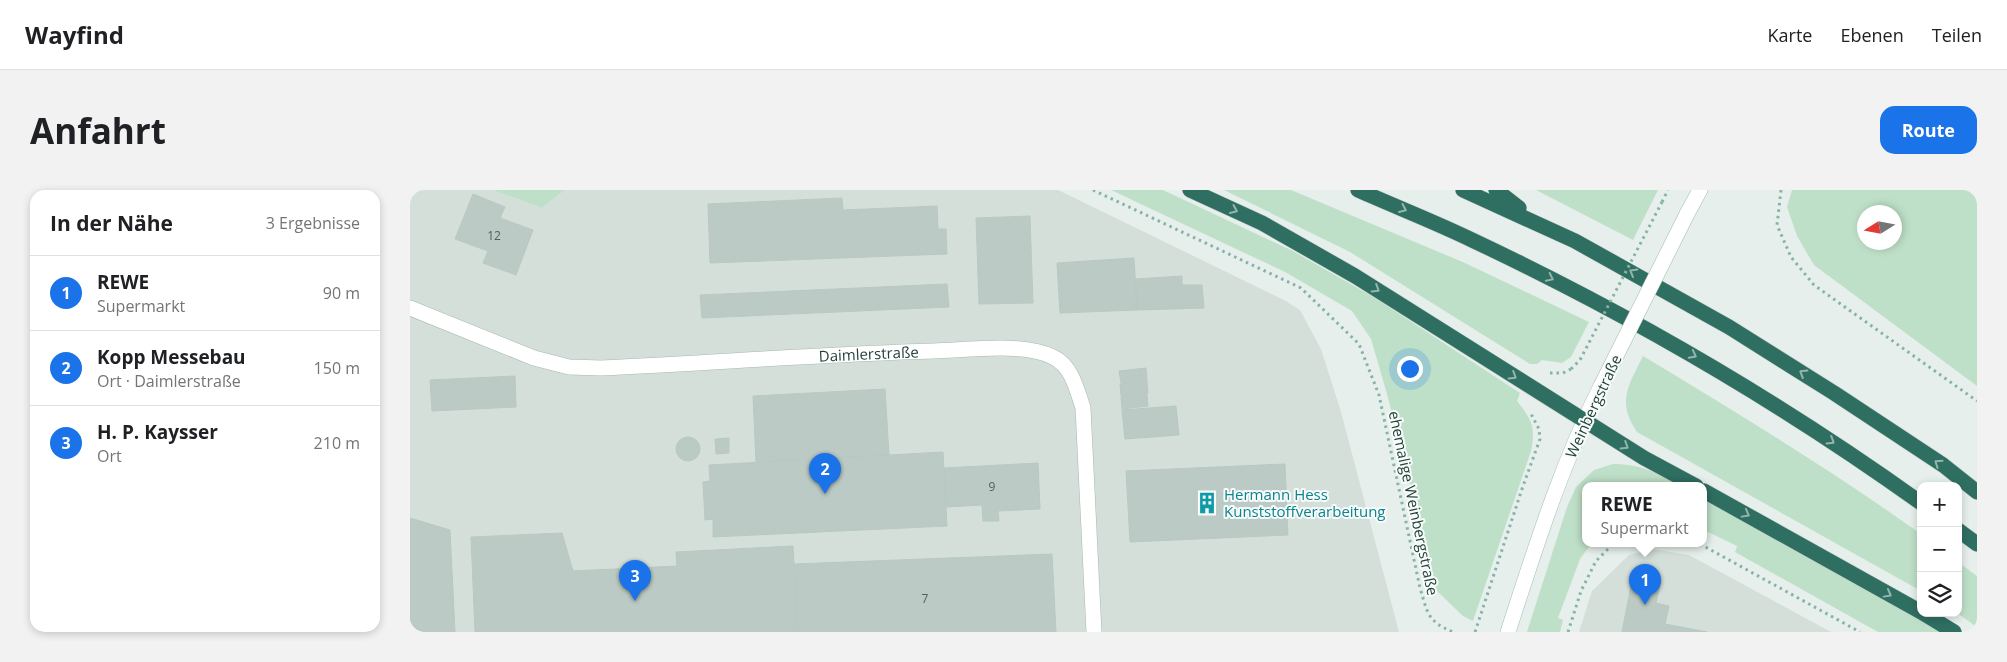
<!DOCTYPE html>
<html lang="de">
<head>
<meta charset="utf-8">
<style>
  body { margin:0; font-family:"Open Sans",sans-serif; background:#f2f2f2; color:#202124 }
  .controls { position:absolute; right:15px; bottom:15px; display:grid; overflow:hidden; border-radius:10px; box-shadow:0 2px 8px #0003 }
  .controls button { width:45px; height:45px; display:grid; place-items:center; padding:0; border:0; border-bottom:1px solid #e0e0e0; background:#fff; color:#202124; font:25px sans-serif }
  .compass { position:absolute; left:1447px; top:15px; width:45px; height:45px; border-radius:50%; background:#fff; box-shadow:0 2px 8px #0003; rotate:259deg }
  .you { position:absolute; left:999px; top:178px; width:18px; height:18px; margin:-12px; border:4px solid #fff; border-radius:50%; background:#1a73e8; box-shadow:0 0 0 8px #1a73e833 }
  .badge { display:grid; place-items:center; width:32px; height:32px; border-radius:50%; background:#1a73e8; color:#fff; font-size:16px; font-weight:700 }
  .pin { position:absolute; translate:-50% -41px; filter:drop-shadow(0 1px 2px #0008) }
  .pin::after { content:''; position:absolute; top:26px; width:18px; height:15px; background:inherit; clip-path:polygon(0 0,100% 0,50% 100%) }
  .popup { position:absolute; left:1172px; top:292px; width:125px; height:65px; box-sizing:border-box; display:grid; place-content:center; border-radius:10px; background:#fff; filter:drop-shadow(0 1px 4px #0005); font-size:16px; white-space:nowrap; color:#757577 }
  .popup b { font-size:19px; color:#202124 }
  .popup::after { content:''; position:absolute; left:50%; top:100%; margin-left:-10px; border:10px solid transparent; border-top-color:#fff }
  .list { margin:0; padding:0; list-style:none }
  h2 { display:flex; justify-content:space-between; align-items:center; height:65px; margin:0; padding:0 20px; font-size:21px }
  h2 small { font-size:16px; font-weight:400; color:#757577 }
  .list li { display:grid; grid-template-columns:32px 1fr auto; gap:15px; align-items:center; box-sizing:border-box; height:75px; padding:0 20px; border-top:1px solid #e0e0e0 }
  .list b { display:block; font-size:19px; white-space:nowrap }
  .list p { margin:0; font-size:16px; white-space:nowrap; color:#757577 }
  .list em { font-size:16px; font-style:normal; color:#757577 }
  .icon { flex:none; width:28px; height:28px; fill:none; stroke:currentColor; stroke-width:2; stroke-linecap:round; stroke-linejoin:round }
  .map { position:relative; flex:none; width:1567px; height:442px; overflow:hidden; border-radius:15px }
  header { display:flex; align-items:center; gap:30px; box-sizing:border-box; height:70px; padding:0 25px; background:#fff; border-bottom:1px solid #e0e0e0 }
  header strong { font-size:24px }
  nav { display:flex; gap:28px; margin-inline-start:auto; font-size:18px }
  .intro { display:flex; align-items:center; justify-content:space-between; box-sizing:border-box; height:120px; padding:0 30px }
  h1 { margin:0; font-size:35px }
  .button { padding:12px 22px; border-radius:15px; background:#1a73e8; color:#fff; font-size:18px; font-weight:700 }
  main { display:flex; gap:30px; padding:0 30px }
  aside { flex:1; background:#fff; border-radius:15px; box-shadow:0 2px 8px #0003 }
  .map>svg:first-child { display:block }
  .built { fill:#d4dfda }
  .green { fill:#bfe0c8; fill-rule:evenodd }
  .building { fill:#bbcac4; stroke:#b8c9c2 }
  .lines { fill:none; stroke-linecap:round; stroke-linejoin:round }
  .street-casing { stroke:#a8b8b2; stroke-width:16 }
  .secondary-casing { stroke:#a4bbb3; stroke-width:16 }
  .highway-casing { stroke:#c2cac8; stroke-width:16 }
  .path { stroke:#86b3a5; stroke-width:3; stroke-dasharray:2.5 4; stroke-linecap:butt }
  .street { stroke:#fff; stroke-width:15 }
  .secondary { stroke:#fff; stroke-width:15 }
  .highway { stroke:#2f6f62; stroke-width:15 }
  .secondary-bridge-casing { stroke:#a4bbb3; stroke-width:16; stroke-linecap:butt }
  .path-bridge { stroke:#86b3a5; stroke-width:3; stroke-dasharray:2.5 4; stroke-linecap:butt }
  .secondary-bridge { stroke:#fff; stroke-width:15 }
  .oneway { stroke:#93b5ae }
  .labels { text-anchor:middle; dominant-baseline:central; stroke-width:4; stroke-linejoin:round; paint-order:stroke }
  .number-label { font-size:12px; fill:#4a645c }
  .street-label { font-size:15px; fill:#24423a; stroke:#f7fbf9 }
  .culture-label { font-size:15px; fill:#0d838f; stroke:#f7fbf9; text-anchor:start }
</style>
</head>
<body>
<header>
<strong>Wayfind</strong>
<nav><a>Karte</a><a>Ebenen</a><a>Teilen</a></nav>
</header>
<div class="intro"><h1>Anfahrt</h1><a class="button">Route</a></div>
<main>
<aside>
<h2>In der Nähe<small>3 Ergebnisse</small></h2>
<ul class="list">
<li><span class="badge">1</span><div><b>REWE</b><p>Supermarkt</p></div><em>90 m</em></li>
<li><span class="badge">2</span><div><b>Kopp Messebau</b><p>Ort · Daimlerstraße</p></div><em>150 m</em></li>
<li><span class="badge">3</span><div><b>H. P. Kaysser</b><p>Ort</p></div><em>210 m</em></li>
</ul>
</aside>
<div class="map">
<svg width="1567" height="442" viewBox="0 0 1567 442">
  <rect width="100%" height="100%" fill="#e6efeb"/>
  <g class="built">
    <path d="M0,0h82l50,18 23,-18h493l226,110 16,10 21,39 20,63 58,220h-989z"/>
    <path d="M1243,359l36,6 142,77h-252l13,-41 37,-36z"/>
  </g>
  <g class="green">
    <path d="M82,0h73l-23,18z"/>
    <path d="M701,0h52l130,61 82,47 145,95 -3,8c15,19 19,26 14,50l-58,170 -10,-5 -26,-25 -50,-197 -16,-55 -19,-28 -67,-39z"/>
    <path d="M814,0h67l174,73 124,59 -18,35 -9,6 -20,-3 -5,4h-7l-180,-112z"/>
    <path d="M1126,0h122l-25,50z"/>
    <path d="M1382,0h185v196l-163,-121 -17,-29 -10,-29zM1454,22h30v30h-30z"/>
    <path d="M1233,166c95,57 188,114 278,178v57l-284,-159c-21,-31 -8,-47 6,-76z"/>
    <path d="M1203,274c28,0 45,9 68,22h-95v58h5l-11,15 -22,59 5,2 -3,12h-33l40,-125 9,-20 18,-17z"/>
    <path d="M1294,309l210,117 25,16h-61l-143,-80 2,-6 -33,-16z"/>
    <path d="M1548,372l19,14v51l-20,-14h1z"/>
  </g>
  <g class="building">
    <path d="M63,4l32,13 -5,11 33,12 -17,45 -33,-12 5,-12 -33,-12z"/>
    <path d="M432,8l1,12 94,-4 1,23h8l1,25 -237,9 -2,-59z"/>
    <path d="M620,26l3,87 -54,1 -3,-86z"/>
    <path d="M724,68l3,52 -77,3 -3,-50z"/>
    <path d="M772,86v9h20l2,23 -67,2 -1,-31z"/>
    <path d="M537,94l2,23 -247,11 -2,-23z"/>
    <path d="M736,178l1,12 -26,3 -2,-12z"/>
    <path d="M105,186l1,31 -84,4 -2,-31z"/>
    <path d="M737,191l1,12 -27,3 -1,-12z"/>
    <path d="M475,199l4,66 -133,7 -3,-66z"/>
    <path d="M737,204l1,12 -26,3 -1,-12z"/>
    <path d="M766,216l3,29 -54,4 -3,-29z"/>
    <circle cx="278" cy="259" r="12"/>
    <path d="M319,248v15l-13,1 -1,-15z"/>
    <path d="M533,262l4,74 -234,11v-18l-8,1 -2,-38 7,-1 -1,-16z"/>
    <path d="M628,273l2,46 -42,2 1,10h-16l-1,-16 -36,2 -2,-39z"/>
    <path d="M875,274l3,71 -158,7 -4,-71z"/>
    <path d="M0,328l40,12 5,102h-45z"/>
    <path d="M152,343l11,38 104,-5 -1,-14 117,-6 5,86h-323l-4,-95z"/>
    <path d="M642,364l4,78h-258l-4,-68z"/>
    <path d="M1223,385l28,5 -5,23 13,3 -4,18 42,8h-85z"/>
  </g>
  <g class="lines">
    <g class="street-casing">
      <g id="street">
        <path id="s1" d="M0,118l124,50 35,9 32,1c111,-5 222,-14 333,-17 34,-1 89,-9 119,6 19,9 24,33 30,51l11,224"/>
      </g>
    </g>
    <g class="secondary-casing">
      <g id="secondary">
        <path d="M1277,24l13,-24"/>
        <path d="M1098,442c27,-83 53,-167 93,-246"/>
      </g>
    </g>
    <g class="highway-casing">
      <g id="highway">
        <path d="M780,0l72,33 93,53 289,182 52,28"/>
        <path d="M948,0c38,17 77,32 114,50 157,74 308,162 449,263"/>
        <path d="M1053,0l112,51 154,86 105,66 109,72 34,27"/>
        <path d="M1086,0l23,18"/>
        <path d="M1294,301l217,121"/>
        <path d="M1548,340l19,14"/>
        <path d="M1513,423l31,19"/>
      </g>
    </g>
    <g class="path">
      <path d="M683,0l208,98 58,56 20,51 41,193c8,26 7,33 33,44"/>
      <path d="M1371,0l-4,35 14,32 23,28 163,116"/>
      <path d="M1252,12l6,-12"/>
      <path d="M1140,183h13l8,-4"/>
      <path d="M1290,354l160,88"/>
      <path d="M1065,442l47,-143 18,-50 -1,-10 -9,-17"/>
      <path d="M1158,442l13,-41 15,-30 17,-17"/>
    </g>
    <use href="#street" class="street"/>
    <use href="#secondary" class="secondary"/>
    <use href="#highway" class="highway"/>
    <g class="secondary-bridge-casing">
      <path id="secondary-bridge" d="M1191,196l86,-172"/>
    </g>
    <path class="path-bridge" d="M1161,179l9,-9 82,-158"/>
    <use href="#secondary-bridge" class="secondary-bridge"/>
  </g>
  <defs><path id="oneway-chevron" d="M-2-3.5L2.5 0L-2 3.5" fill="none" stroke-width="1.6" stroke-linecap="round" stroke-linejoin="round" transform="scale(1.25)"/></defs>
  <g class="oneway">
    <use href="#oneway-chevron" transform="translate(993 19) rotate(24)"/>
    <use href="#oneway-chevron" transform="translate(824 20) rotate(24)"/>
    <use href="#oneway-chevron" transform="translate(1223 82) rotate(-150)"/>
    <use href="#oneway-chevron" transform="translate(1140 88) rotate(26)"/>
    <use href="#oneway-chevron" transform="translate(966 99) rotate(32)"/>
    <use href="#oneway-chevron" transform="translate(1283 165) rotate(28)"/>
    <use href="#oneway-chevron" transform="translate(1393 183) rotate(-148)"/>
    <use href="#oneway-chevron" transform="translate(1103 186) rotate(32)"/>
    <use href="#oneway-chevron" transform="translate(1421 251) rotate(32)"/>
    <use href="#oneway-chevron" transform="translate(1215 256) rotate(32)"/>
    <use href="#oneway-chevron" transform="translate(1528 273) rotate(-145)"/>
    <use href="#oneway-chevron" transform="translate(1336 324) rotate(29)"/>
    <use href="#oneway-chevron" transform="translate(1478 404) rotate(29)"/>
  </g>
  <defs>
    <g id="building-bare" transform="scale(1.725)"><path d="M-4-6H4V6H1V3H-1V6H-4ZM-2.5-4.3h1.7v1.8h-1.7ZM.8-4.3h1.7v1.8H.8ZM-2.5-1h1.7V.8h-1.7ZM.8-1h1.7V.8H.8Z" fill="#0f9aa8" stroke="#f7fbf9" stroke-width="2.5" paint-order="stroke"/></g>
  </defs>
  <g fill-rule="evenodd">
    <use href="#building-bare" x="797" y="313"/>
  </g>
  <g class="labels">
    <g class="number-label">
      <text x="84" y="45">12</text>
      <text x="582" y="296">9</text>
      <text x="515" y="408">7</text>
    </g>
    <g class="street-label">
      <text stroke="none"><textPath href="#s1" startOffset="470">Daimlerstraße</textPath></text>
      <text transform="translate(1183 216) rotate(-65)">Weinbergstraße</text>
      <text transform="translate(1004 313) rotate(78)">ehemalige Weinbergstraße</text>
    </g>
    <g class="culture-label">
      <text x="814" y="304">Hermann Hess<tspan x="814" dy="17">Kunststoffverarbeitung</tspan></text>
    </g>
  </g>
</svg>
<div class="controls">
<button>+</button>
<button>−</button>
<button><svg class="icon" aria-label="layers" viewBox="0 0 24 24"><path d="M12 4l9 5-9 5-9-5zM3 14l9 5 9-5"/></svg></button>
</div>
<svg class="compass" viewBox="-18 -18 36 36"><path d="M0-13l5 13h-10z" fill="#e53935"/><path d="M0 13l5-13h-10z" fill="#757577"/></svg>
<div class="you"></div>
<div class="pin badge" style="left:1235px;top:415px">1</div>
<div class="popup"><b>REWE</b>Supermarkt</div>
<div class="pin badge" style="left:415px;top:304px">2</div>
<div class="pin badge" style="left:225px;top:411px">3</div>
</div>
</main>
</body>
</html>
